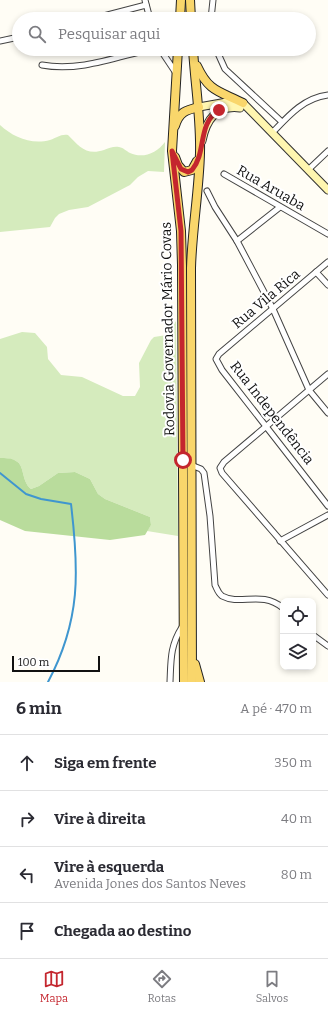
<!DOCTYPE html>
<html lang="pt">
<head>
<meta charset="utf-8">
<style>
  body { margin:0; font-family:Bitter,serif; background:#f2f2f3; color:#2b2b33 }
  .controls { position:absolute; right:12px; bottom:12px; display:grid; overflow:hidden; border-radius:8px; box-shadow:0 2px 6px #0003 }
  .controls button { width:36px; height:36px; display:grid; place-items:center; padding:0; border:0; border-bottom:1px solid #e1e1e2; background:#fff; color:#2b2b33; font:20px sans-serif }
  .scale { position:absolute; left:12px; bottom:10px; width:88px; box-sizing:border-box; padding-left:4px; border:2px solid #111; border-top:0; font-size:11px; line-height:14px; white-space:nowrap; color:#111; -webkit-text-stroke:3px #fff; paint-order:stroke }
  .stop { position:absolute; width:12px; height:12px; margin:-9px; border:3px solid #c4262e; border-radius:50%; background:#fff }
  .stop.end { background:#c4262e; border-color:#fff; box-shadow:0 1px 4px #0008 }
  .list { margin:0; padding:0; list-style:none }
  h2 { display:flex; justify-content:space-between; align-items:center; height:52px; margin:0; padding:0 16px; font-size:17px }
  h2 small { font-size:13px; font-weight:400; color:#7c7c81 }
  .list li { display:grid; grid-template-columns:26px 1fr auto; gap:12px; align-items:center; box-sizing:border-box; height:56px; padding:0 16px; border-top:1px solid #e1e1e2 }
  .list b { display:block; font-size:15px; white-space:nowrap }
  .list p { margin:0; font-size:13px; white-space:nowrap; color:#7c7c81 }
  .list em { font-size:13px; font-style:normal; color:#7c7c81 }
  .icon { flex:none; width:22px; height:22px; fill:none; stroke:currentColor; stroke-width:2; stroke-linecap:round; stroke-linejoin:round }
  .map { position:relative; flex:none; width:328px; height:682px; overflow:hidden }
  .search { position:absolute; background:#fff; box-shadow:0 2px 6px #0003; left:12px; right:12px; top:12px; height:44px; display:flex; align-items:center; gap:10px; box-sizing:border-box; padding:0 14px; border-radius:22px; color:#7c7c81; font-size:15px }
  .sheet { height:276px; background:#fff }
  nav { display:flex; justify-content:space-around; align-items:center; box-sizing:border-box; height:56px; border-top:1px solid #e1e1e2; background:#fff; font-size:11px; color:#7c7c81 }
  nav a { display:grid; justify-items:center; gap:2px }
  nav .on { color:#c4262e }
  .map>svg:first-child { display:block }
  .green { fill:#d5ebbd }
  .forest { fill:#b9dc9c }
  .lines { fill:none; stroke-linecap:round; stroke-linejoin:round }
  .stream { stroke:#3f96cf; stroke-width:2 }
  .street-casing { stroke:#444; stroke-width:7 }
  .secondary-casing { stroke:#333; stroke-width:9 }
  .primary-casing { stroke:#222; stroke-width:10 }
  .street { stroke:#fff; stroke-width:5 }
  .secondary { stroke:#fff6b0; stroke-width:7 }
  .primary { stroke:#f9d66b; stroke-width:8 }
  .route { stroke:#c4262e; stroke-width:5 }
  .labels { text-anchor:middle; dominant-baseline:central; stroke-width:4; stroke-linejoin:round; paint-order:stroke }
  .street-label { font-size:14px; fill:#111; stroke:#fff }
</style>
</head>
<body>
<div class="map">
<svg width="328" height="682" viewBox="0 0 328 682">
  <rect width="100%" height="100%" fill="#fffdf5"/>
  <g class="green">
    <path d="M0,125c13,12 31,20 50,15 7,-2 10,-6 18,-5 11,11 18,21 36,15 5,-2 10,-4 15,-3 5,1 7,4 11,6 13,6 27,0 35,-11l-1,30 -16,-1 -10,6 -8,8 -42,22 -19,3 -10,4 -4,4 -5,9 -50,5z"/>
    <path d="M176,321l2,215 -31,-5 4,-6 -1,-8 -45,-18 -7,-5 -8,-15 -15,-7 -17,1 -19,13 -8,3c-10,-8 -6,-24 -15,-28 -4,-3 -11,-2 -16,-3v-119l22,-7 13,1 12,14 1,12 13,16 21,2 41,19h12l5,-9 -1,-24 12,-23 3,-3 13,-2z"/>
  </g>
  <path class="forest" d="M0,458c5,0 12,0 16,3 9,4 5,20 15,28l8,-3 19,-13 17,-1 15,7 8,15 7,5 45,18 1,8 -6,10 -35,5 -85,-9 -25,-11z"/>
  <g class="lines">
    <path class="stream" d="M0,473l26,21 15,5 30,5c8,67 10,116 -23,178"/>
    <g class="street-casing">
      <g id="street">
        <path d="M145,0l5,19"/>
        <path d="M92,19l54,-14"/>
        <path d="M211,19l2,-19"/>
        <path d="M0,41l19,-4"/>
        <path d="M160,49l16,24"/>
        <path d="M216,49l9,20 57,53"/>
        <path d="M42,65c37,7 74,-8 109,-16"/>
        <path d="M273,132c16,-17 31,-34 55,-37"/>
        <path d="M308,170l20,-19"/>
        <path d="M224,174l104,60"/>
        <path d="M207,191l8,16 22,34 36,68 36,81 19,23"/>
        <path d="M237,241l43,-34"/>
        <path d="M328,262l-109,92 -3,5 6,11 106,136"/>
        <path d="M316,272l12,13"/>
        <path d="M328,374l-104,88 -4,6 2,5 106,122"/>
        <path d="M191,465l10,4 3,4 6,43 5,69c2,4 3,8 7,11 19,10 39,-6 61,12"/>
        <path d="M280,541l48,-26"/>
        <path d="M313,635l15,11"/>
        <path d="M170,682c1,-22 0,-36 12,-55"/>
      </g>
    </g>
    <g class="secondary-casing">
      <g id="secondary">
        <path d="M199,107l28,-5 16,1 85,87"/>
        <path d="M202,141c4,-21 14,-36 38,-33"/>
      </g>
    </g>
    <g class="primary-casing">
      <g id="primary">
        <path d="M190,0l1,19"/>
        <path d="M180,19l1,-19"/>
        <path d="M178,49l-6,102 9,80 1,34 2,417"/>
        <path d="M197,66c12,26 22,25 46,37"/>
        <path d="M175,126c4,-14 11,-16 24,-19"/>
        <path d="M175,157l3,8 6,7 8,-2 5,-9"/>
        <path d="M195,664l5,18"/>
        <path d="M192,682l-1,-414c1,-38 8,-77 9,-115 1,-35 -5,-69 -7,-104"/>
      </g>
    </g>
    <use href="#street" class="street"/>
    <use href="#secondary" class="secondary"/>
    <use href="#primary" class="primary"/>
  </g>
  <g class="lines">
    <path class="route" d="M183,460l-2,-229 -9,-80 9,18 7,3 4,-2c15,-18 5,-46 27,-60"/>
  </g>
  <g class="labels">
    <g class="street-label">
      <text transform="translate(271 188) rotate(30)">Rua Aruaba</text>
      <text transform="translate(266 299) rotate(-40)">Rua Vila Rica</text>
      <text transform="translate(168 329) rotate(-91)">Rodovia Governador Mário Covas</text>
      <text transform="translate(272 413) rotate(52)">Rua Independência</text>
    </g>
  </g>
</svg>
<div class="controls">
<button><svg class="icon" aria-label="locate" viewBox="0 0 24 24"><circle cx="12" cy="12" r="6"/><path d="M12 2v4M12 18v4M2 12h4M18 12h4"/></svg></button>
<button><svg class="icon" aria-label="layers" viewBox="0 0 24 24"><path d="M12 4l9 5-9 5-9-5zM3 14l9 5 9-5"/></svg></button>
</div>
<div class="scale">100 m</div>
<div class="stop" style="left:183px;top:460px"></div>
<div class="stop end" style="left:219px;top:110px"></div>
<div class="search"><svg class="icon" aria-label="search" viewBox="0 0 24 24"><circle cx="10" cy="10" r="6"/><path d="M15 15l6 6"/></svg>Pesquisar aqui</div>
</div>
<section class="sheet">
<h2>6 min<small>A pé · 470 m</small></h2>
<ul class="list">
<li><svg class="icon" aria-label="ahead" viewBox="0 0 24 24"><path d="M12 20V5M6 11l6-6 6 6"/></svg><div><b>Siga em frente</b></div><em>350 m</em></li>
<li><svg class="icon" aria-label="right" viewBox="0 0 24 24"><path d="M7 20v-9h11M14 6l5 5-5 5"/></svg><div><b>Vire à direita</b></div><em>40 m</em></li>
<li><svg class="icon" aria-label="left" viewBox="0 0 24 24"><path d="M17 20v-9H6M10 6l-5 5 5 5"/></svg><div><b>Vire à esquerda</b><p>Avenida Jones dos Santos Neves</p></div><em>80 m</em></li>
<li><svg class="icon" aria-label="arrive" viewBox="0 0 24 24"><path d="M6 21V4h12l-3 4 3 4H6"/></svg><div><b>Chegada ao destino</b></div></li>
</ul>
</section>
<nav>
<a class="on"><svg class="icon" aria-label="map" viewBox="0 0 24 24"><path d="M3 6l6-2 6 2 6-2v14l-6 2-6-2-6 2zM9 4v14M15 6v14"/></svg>Mapa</a>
<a><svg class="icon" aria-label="directions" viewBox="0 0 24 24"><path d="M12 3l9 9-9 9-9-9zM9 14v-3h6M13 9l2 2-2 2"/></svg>Rotas</a>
<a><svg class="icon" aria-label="saved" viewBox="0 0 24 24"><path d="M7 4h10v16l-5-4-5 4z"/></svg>Salvos</a>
</nav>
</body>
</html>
